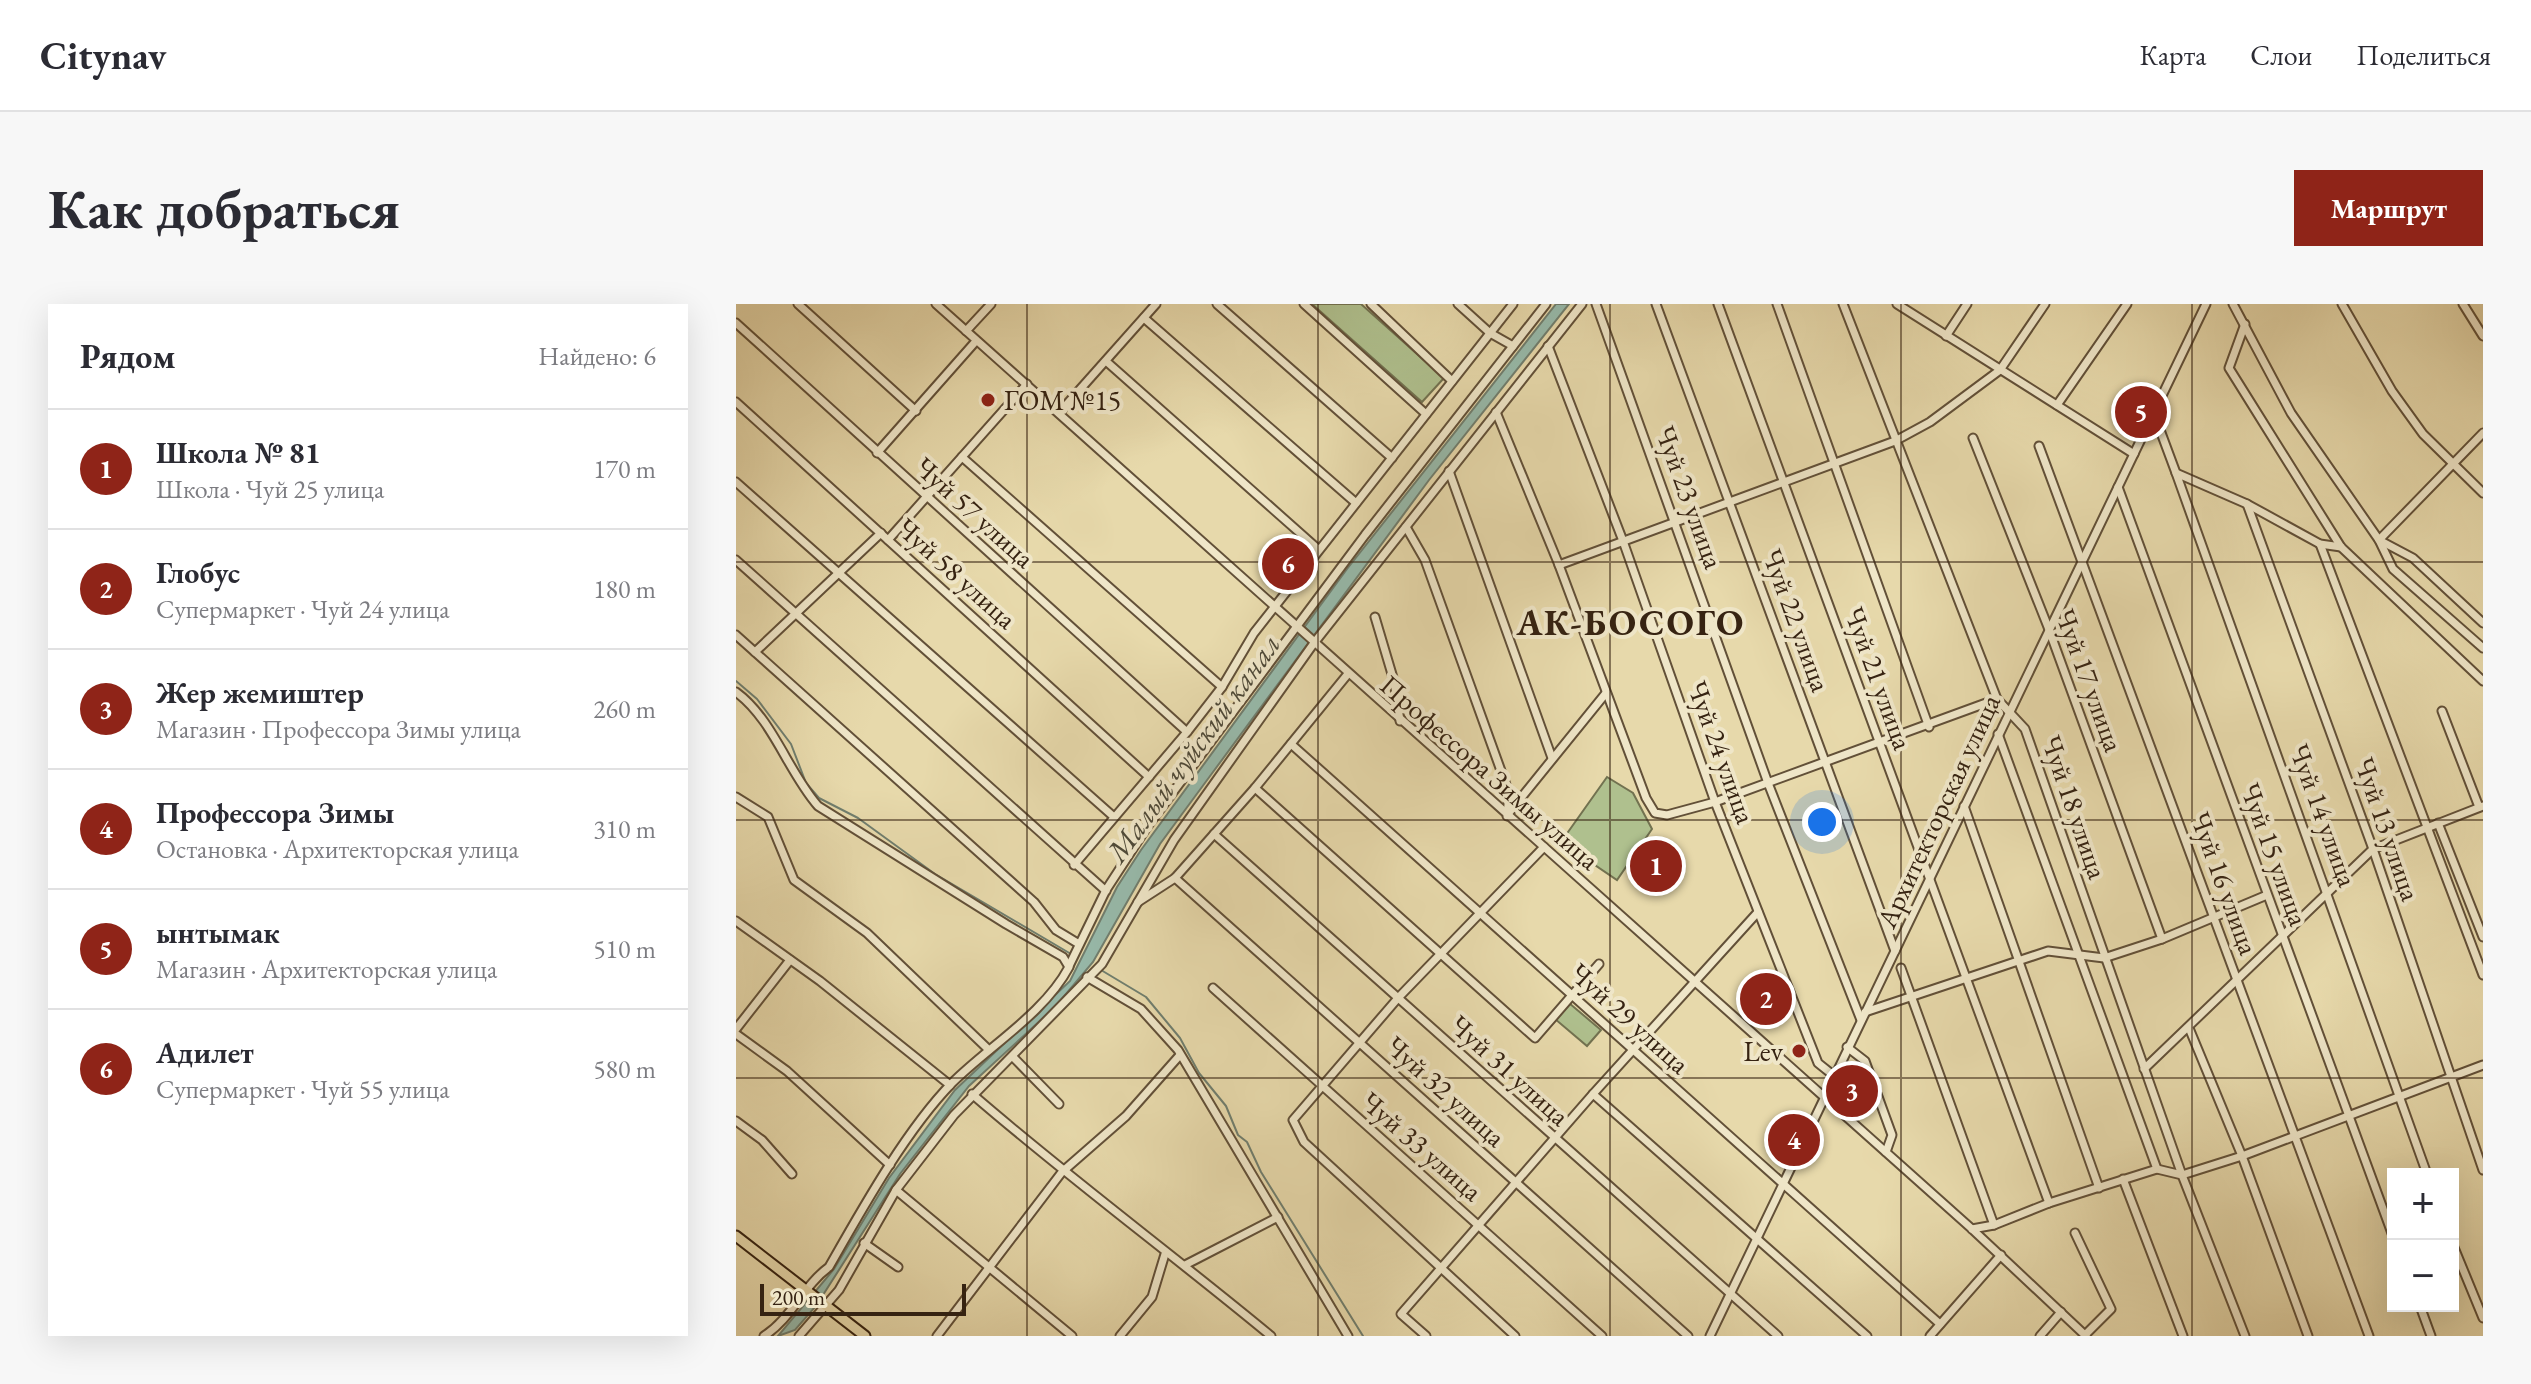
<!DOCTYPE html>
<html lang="ru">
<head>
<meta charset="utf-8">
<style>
  body { margin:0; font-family:"EB Garamond",serif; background:#f7f7f7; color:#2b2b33 }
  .controls { position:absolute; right:24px; bottom:24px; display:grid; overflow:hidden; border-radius:0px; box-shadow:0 8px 32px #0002 }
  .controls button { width:72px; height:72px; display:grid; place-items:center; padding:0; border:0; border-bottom:2px solid #e1e1e2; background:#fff; color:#2b2b33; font:40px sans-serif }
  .scale { position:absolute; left:24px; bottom:20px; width:206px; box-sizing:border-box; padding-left:8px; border:4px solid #362312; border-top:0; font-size:22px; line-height:28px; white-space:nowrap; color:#362312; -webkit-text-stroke:6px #efe6c8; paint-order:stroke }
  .you { position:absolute; left:1086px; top:518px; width:28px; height:28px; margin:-20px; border:6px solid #fff; border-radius:50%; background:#1a73e8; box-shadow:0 0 0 12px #1a73e833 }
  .badge { display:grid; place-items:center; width:52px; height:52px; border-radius:50%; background:#8f2418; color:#fff; font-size:26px; font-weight:700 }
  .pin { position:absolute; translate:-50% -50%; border:4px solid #fff; box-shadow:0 2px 8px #0006 }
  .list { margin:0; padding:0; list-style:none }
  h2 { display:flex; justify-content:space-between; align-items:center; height:104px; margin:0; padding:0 32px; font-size:34px }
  h2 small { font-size:26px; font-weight:400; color:#7c7c81 }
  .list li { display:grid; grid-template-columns:52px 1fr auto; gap:24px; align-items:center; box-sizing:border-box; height:120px; padding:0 32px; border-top:2px solid #e1e1e2 }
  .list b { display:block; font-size:30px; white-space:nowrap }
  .list p { margin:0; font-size:26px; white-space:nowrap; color:#7c7c81 }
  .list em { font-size:26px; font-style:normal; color:#7c7c81 }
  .map { position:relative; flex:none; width:1747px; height:1032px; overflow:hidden; border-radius:0px }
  header { display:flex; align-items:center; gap:48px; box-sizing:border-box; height:112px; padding:0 40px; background:#fff; border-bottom:2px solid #e1e1e2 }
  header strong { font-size:38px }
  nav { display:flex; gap:44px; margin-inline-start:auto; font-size:28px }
  .intro { display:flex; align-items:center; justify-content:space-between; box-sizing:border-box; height:192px; padding:0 48px }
  h1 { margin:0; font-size:56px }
  .button { padding:20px 36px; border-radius:0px; background:#8f2418; color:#fff; font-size:28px; font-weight:700 }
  main { display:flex; gap:48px; padding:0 48px }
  aside { flex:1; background:#fff; border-radius:0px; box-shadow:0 8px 32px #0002 }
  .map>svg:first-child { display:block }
  .green { fill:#afc08e; stroke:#727250; stroke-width:2 }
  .water { fill:#97baab; stroke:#707e6e; stroke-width:2 }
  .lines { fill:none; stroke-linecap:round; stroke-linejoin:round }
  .stream { stroke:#707e6e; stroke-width:2 }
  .minor-casing { stroke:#625038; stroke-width:11 }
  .major-casing { stroke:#362312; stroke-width:13 }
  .minor { stroke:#efe6c8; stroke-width:7 }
  .major { stroke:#e7d9ab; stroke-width:9 }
  .grid { fill:none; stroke:#362312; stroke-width:2; stroke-opacity:0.55 }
  .poi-dot { fill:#8f2418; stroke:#efe6c8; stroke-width:3 }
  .labels { text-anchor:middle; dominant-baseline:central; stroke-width:8; stroke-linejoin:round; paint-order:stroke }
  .poi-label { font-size:28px; fill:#362312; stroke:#efe6c8; text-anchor:start }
  .street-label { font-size:28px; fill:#362312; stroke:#efe6c8 }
  .water-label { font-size:30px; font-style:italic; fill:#4e4938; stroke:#efe6c8 }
  .district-label { font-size:36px; font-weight:bold; letter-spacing:2px; fill:#362312; stroke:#efe6c8 }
</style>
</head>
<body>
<header>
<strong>Citynav</strong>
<nav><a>Карта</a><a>Слои</a><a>Поделиться</a></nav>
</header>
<div class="intro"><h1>Как добраться</h1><a class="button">Маршрут</a></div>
<main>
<aside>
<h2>Рядом<small>Найдено: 6</small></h2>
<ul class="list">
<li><span class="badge">1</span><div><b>Школа № 81</b><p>Школа · Чуй 25 улица</p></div><em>170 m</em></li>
<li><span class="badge">2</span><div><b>Глобус</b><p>Супермаркет · Чуй 24 улица</p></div><em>180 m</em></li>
<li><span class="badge">3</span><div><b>Жер жемиштер</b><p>Магазин · Профессора Зимы улица</p></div><em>260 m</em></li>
<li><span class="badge">4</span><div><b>Профессора Зимы</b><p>Остановка · Архитекторская улица</p></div><em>310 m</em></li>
<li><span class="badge">5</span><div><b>ынтымак</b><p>Магазин · Архитекторская улица</p></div><em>510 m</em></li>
<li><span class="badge">6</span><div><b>Адилет</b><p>Супермаркет · Чуй 55 улица</p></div><em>580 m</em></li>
</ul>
</aside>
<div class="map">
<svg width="1747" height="1032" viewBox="0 0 1747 1032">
  <rect width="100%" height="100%" fill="#e7d9ab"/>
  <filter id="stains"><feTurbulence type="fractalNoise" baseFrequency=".0025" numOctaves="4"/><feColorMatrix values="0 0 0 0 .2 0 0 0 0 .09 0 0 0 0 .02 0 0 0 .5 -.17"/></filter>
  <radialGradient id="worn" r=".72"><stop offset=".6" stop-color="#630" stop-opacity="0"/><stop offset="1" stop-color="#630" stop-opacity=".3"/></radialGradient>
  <g class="green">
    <path d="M576,0h49l83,74 -22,24z"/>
    <path d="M871,473l26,16 19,36 -35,51 -56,-38z"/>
    <path d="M833,699l32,27 -14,16 -32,-27z"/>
  </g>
  <path class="water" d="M820,0h13l-140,176 -216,292 -53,72 -67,118 -38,45 -86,79 -69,88 -84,132 -21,24 -17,6 56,-67 55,-91 66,-88 115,-109 47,-94 24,-37 206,-281z"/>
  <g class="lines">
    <g class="stream">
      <path d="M0,377l21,18 34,45 15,39 13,15 39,20 77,56 136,80"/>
      <path d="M365,666l45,27 34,41 19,35 27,33 12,29 9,7 14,30 102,164"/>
    </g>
    <g class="minor-casing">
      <g id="minor">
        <path d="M62,0l118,107"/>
        <path d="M200,0l1036,925 114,107"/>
        <path d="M481,0l175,154"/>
        <path d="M568,0l122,110"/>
        <path d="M635,0l81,77"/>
        <path d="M722,0l32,29 23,13"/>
        <path d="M860,0l172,479 93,237"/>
        <path d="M920,0l239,647"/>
        <path d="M982,0l331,899"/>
        <path d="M1041,0l152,423"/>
        <path d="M1107,0l154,395 28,30 157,446 63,161"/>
        <path d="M1161,0l237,150"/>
        <path d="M1497,0l58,109 88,127 14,29 90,79"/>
        <path d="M1606,0l50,87 31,43 60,59"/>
        <path d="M1727,0l20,32"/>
        <path d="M408,14l212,185"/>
        <path d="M0,19l451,409"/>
        <path d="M1509,20l-16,44 112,179 142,134"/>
        <path d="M230,27l25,-27"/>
        <path d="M1210,32l21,-32"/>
        <path d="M812,42l75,195 92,261 103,261 15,12"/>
        <path d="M371,58l211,187"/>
        <path d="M0,98l413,375"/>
        <path d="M1321,101l70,-101"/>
        <path d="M760,108l63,153 87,233 9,15 12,2 48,-13 282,-103"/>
        <path d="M323,109l97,-109"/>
        <path d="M1414,118l10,8 16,43 71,31 73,40 21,3"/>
        <path d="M1747,129l-104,107 34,18 70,65"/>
        <path d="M1237,134l75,189 114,312"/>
        <path d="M1303,142l330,890"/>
        <path d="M141,149l99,-112"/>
        <path d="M226,153l260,230"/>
        <path d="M713,167l103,287"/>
        <path d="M1440,169l251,701"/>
        <path d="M0,178l378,335"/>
        <path d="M1382,183l275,749"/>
        <path d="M1511,200l126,345 110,321"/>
        <path d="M670,223l19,33 84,233 -2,23"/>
        <path d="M152,236l139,-156"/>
        <path d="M1584,240l163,431"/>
        <path d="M0,256l370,331"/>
        <path d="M823,261l336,-124 35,-19 70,-52 45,-66"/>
        <path d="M639,313l19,64 6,40"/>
        <path d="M0,331l298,267 22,28 23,14"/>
        <path d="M19,348l126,-119"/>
        <path d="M0,388c37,27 52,80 82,114l188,118 57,33 6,10c-25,47 -80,79 -117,116 -46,47 -90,126 -123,184 -26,19 -37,51 -65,69"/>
        <path d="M1706,407l37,96"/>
        <path d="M1262,430l159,435"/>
        <path d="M555,440l649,580"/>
        <path d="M519,484l280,250 64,-74"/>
        <path d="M0,493l32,20 26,63 73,53 122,117"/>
        <path d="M1228,502l135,382"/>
        <path d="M772,510l98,-121"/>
        <path d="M1702,519l45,114"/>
        <path d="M478,530l564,502"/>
        <path d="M338,561l113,-133 35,-45 32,-54 259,-329"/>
        <path d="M439,574l513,458"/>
        <path d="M402,598l37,-24 80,-90 92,-113"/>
        <path d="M0,617l84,60 130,104"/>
        <path d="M333,662l37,-76 41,-63 218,-292 181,-231"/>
        <path d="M1165,664l93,257"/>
        <path d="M351,673l54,32 37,41 170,286"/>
        <path d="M477,684l389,348"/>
        <path d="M1129,708l183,-61 56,7 58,-19 105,-44"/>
        <path d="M1453,724l53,128 66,180"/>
        <path d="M0,725l54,-69"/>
        <path d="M0,730l51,37 103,94"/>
        <path d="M1111,743l18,14 27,74 -6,17"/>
        <path d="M277,753l46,47"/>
        <path d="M1408,765l229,-220 110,-43"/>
        <path d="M236,790c97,84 200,160 299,242"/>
        <path d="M857,790l274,242"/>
        <path d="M0,817l26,19 30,34"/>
        <path d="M1387,875l60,157"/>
        <path d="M160,886l176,146"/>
        <path d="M1236,925l22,-4 55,-22 108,-34 25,6 60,-19 241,-91"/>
        <path d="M1339,929l36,76 -26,26"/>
        <path d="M128,939l34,24"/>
        <path d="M1717,941l30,73"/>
        <path d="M449,961l93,-48"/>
        <path d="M1684,1002l11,30"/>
        <path d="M63,1032l40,-46 57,-100 58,-75 148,-151 72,-124 140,-197 268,-339"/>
        <path d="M201,1032l125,-164 64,-56 54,-61"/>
        <path d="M384,1032l32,-39 13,-43"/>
        <path d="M690,1032l-25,-22 192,-220 165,-182"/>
        <path d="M779,1032l-211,-194 -11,-22 105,-122 146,-151"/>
        <path d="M974,1032l496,-1032"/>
        <path d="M1194,1032l71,-81"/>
        <path d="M1304,1032l21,-24"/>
      </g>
    </g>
    <g class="major-casing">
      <path id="major" d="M0,932l129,100"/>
    </g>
    <use href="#minor" class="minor"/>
    <use href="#major" class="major"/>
  </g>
  <path class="grid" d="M291,0v1032M582,0v1032M874,0v1032M1165,0v1032M1456,0v1032M0,258h1747M0,516h1747M0,774h1747"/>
  <g class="poi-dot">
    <circle cx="252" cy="96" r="8"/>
    <circle cx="1063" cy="747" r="8"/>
  </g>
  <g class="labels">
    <g class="poi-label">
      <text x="268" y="96">ГОМ №15</text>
      <text x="1047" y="747" text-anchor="end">Lev</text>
    </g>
    <g class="street-label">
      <text transform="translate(954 193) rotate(70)">Чуй 23 улица</text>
      <text transform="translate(239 208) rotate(42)">Чуй 57 улица</text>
      <text transform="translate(221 269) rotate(42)">Чуй 58 улица</text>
      <text transform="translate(1061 316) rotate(70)">Чуй 22 улица</text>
      <text transform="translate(1143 374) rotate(70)">Чуй 21 улица</text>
      <text transform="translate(1354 376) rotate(70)">Чуй 17 улица</text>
      <text transform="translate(986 448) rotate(70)">Чуй 24 улица</text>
      <text transform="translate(754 468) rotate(41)">Профессора Зимы улица</text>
      <text transform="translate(1339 503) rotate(71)">Чуй 18 улица</text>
      <text transform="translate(1202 507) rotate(-65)">Архитекторская улица</text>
      <text transform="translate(1588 511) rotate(70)">Чуй 14 улица</text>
      <text transform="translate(1652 525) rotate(71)">Чуй 13 улица</text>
      <text transform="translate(1539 550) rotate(70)">Чуй 15 улица</text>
      <text transform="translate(1489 579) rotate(70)">Чуй 16 улица</text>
      <text transform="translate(894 714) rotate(42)">Чуй 29 улица</text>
      <text transform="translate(774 766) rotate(42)">Чуй 31 улица</text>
      <text transform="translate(710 787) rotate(42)">Чуй 32 улица</text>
      <text transform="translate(686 842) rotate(41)">Чуй 33 улица</text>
    </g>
    <g class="water-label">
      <text transform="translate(457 444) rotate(-54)">Малый чуйский канал</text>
    </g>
    <g class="district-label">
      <text x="895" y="318">АК-БОСОГО</text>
    </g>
  </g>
  <rect width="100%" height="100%" filter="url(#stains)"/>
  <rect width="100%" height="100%" fill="url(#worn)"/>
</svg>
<div class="controls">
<button>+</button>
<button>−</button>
</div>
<div class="scale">200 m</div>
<div class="you"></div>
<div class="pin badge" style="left:920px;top:562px">1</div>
<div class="pin badge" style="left:1030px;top:695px">2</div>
<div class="pin badge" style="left:1116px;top:787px">3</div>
<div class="pin badge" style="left:1058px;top:836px">4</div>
<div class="pin badge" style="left:1405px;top:108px">5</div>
<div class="pin badge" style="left:552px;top:260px">6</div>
</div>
</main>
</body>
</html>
